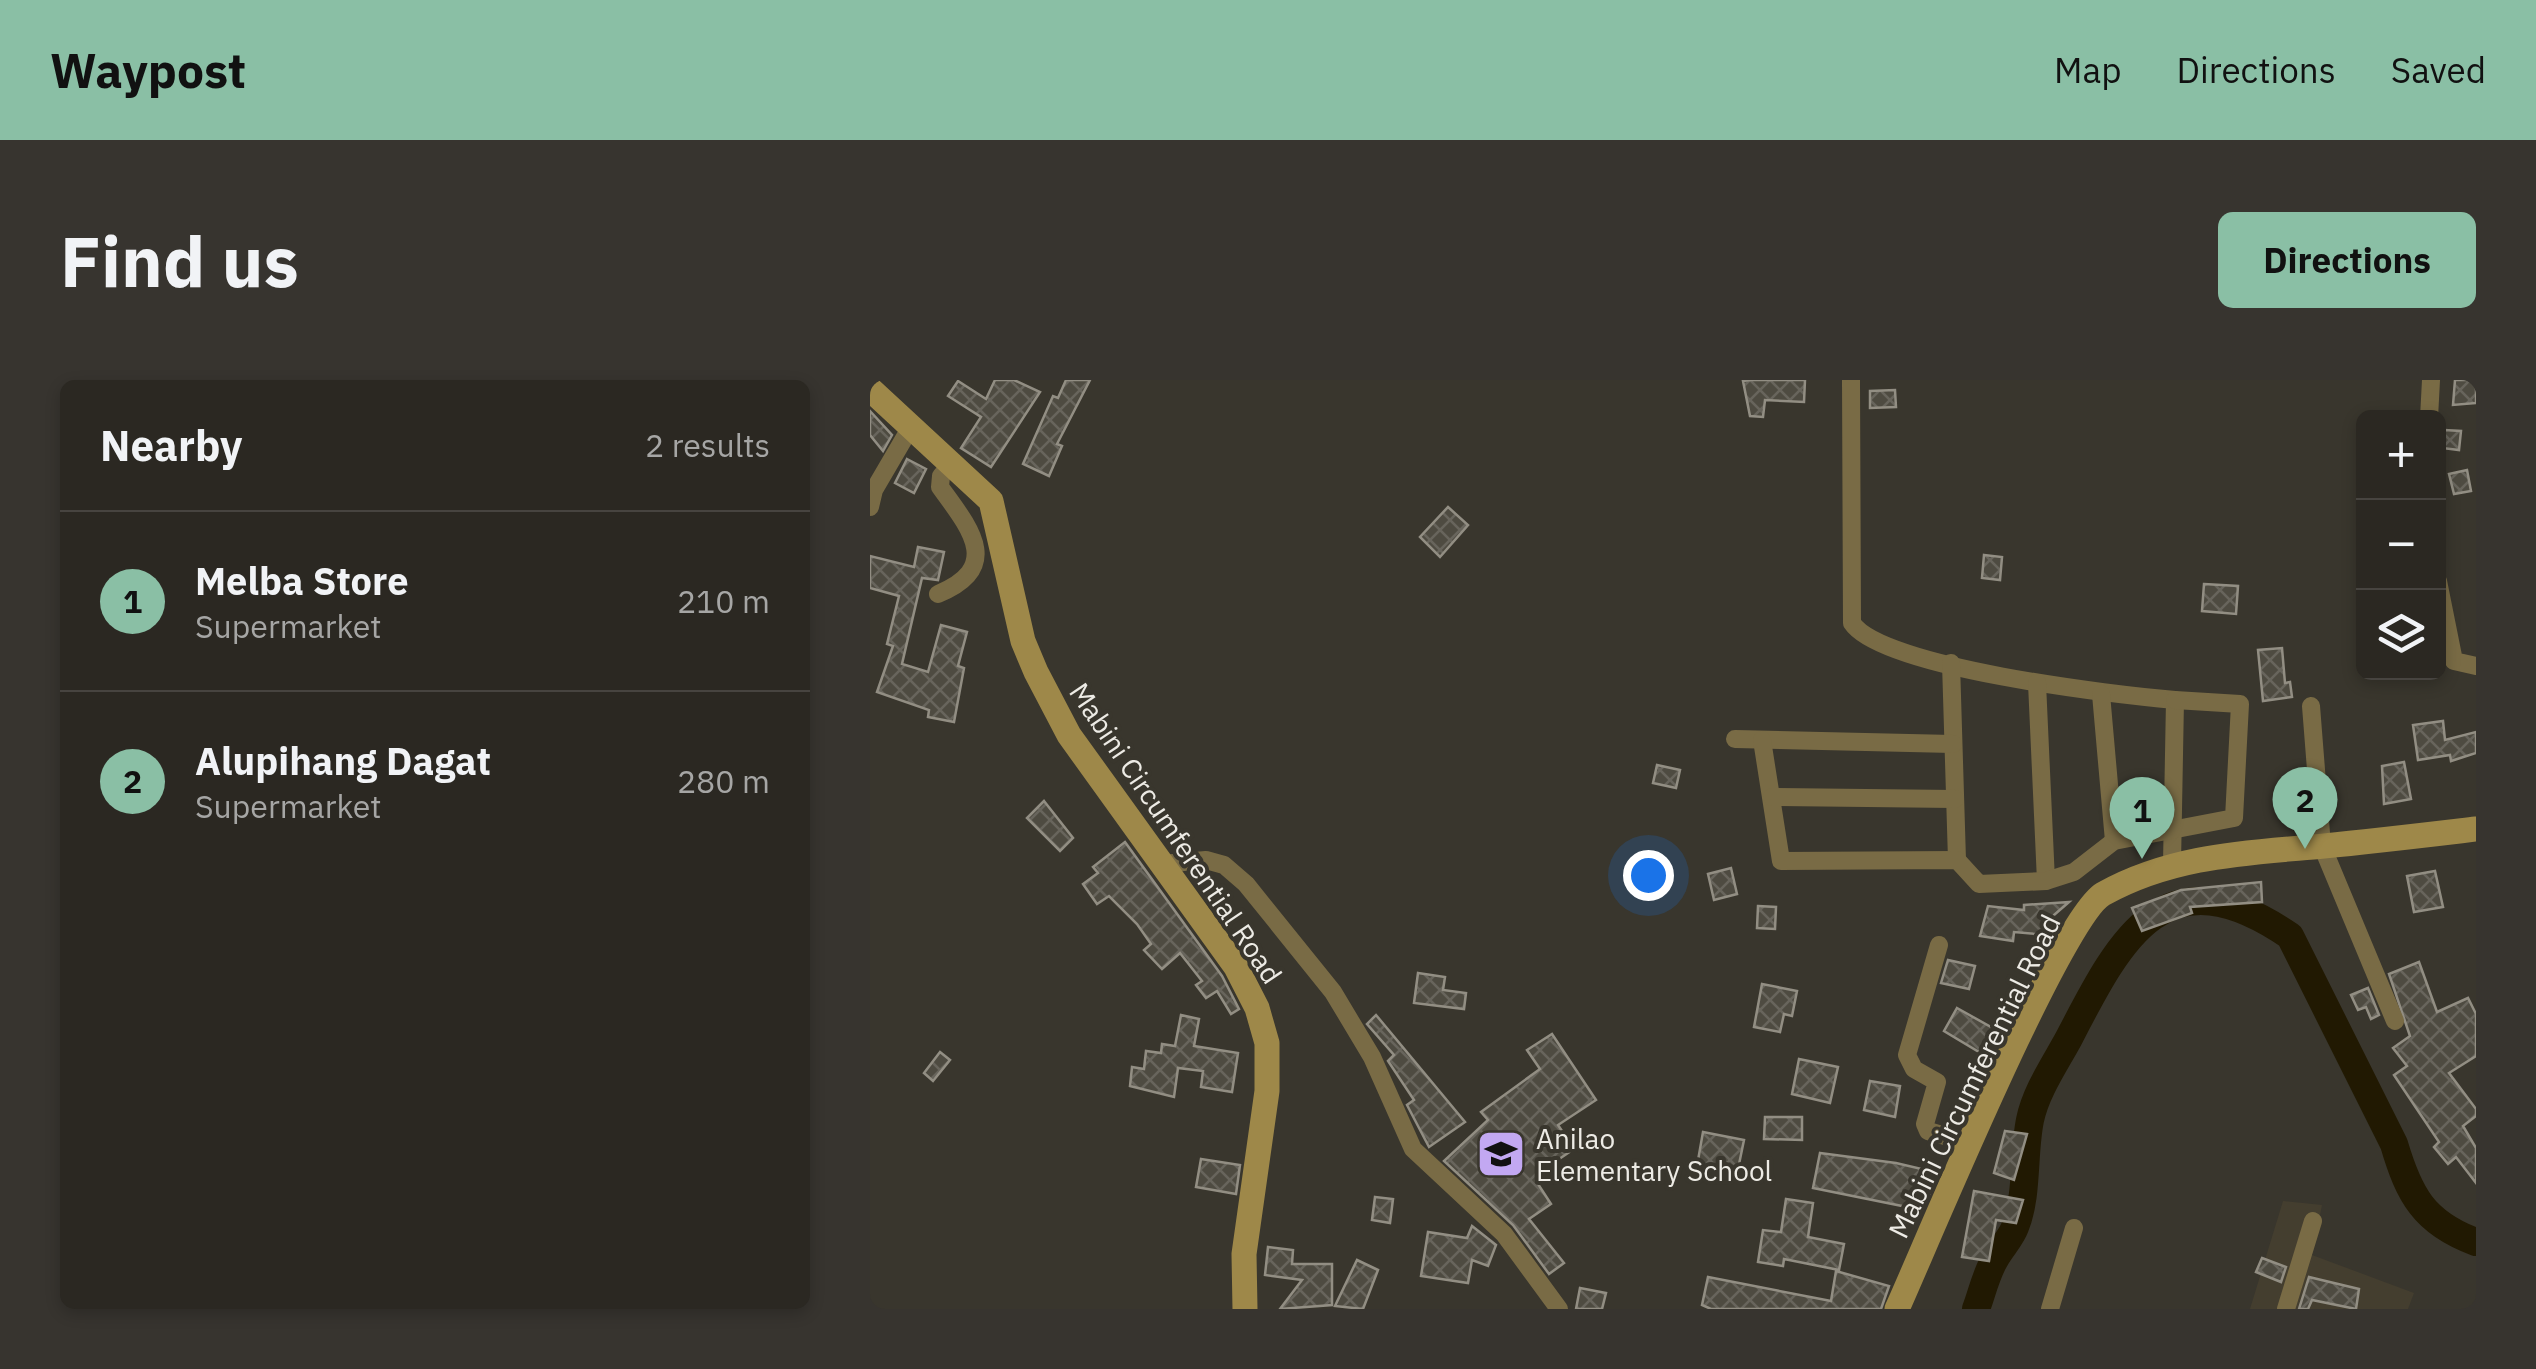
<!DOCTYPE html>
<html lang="en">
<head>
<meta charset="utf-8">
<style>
  body { margin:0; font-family:"IBM Plex Sans",sans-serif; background:#37342f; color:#f1f3f6 }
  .controls { position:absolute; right:30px; top:30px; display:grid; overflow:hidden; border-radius:15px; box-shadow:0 5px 15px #0003 }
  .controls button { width:90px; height:90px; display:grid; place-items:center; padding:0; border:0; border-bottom:2px solid #474440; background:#2b2822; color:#f1f3f6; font:50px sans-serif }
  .you { position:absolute; left:778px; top:495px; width:35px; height:35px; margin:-25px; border:8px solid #fff; border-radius:50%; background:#1a73e8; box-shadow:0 0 0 15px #1a73e833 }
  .badge { display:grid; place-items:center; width:65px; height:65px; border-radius:50%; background:#8abfa5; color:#111; font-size:32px; font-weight:700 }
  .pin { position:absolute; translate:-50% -82px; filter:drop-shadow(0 2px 5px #0008) }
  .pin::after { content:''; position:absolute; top:52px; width:35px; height:30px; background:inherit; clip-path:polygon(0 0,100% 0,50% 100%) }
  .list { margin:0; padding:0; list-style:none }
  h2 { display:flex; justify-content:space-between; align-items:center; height:130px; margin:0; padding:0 40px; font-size:42px }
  h2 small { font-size:32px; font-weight:400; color:#a6a6a5 }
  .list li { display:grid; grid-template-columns:65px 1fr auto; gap:30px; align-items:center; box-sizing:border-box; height:180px; padding:0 40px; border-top:2px solid #474440 }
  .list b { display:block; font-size:38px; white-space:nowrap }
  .list p { margin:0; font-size:32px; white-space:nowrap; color:#a6a6a5 }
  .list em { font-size:32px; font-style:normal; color:#a6a6a5 }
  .icon { flex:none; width:55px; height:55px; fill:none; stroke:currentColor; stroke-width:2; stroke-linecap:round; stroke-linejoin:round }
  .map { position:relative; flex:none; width:1606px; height:929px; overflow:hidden; border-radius:15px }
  header { display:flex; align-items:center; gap:60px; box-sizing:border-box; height:140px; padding:0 50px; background:#8abfa5; color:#111 }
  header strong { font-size:48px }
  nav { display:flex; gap:55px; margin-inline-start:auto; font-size:35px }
  .intro { display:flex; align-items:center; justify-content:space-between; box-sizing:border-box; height:240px; padding:0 60px }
  h1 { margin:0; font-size:70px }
  .button { padding:25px 45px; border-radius:15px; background:#8abfa5; color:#111; font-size:35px; font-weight:700 }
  main { display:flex; gap:60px; padding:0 60px }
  aside { flex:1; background:#2b2822; border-radius:15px; box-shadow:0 5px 15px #0003 }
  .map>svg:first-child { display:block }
  .built { fill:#443e2f }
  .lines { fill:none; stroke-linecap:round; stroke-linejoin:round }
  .river { stroke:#211902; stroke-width:28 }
  .building { fill:url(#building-cross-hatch); stroke:#928e83; stroke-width:2.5 }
  .street { stroke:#796b45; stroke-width:18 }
  .secondary { stroke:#9e8849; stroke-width:25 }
  .labels { text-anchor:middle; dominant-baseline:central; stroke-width:8; stroke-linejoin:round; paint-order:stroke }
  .street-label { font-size:28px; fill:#edebe5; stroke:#39362d }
  .poi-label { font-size:28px; fill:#edebe5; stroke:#39362d; text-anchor:start }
</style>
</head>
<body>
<header>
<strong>Waypost</strong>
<nav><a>Map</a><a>Directions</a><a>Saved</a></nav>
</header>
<div class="intro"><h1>Find us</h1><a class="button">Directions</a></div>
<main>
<aside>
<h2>Nearby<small>2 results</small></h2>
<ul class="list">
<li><span class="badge">1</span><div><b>Melba Store</b><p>Supermarket</p></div><em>210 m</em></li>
<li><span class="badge">2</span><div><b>Alupihang Dagat</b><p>Supermarket</p></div><em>280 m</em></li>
</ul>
</aside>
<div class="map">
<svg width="1606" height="929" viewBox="0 0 1606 929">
  <defs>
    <pattern id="building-cross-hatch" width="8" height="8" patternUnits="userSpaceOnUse" patternTransform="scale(2.5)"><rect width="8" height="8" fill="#4e4b41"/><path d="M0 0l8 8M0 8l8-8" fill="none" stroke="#68655c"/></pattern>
  </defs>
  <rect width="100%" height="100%" fill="#39362d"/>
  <path class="built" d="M1413,821l39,4 -10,50 102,38 -6,16h-158z"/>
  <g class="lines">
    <path class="river" d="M1106,929c6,-16 10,-35 19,-50 6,-11 16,-21 20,-32 13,-32 8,-73 15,-107 6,-29 25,-56 39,-82 53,-103 97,-187 221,-102l104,208c15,51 30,79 82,98"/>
  </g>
  <g class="building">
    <path d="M125,0h19l26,12 -49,75 -30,-19 20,-31 -33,-21 10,-15 28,18z"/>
    <path d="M196,0h24l-33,64 5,2 -13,30 -26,-12 30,-68 5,2z"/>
    <path d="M880,0h55l-1,22 -39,-2 -2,17 -13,-1 -7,-35z"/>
    <path d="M1585,0h21v23l-23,2z"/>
    <path d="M1025,10l1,17 -26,1v-17z"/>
    <path d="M0,31l22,24 -9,16 -13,-16z"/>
    <path d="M1574,50l17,1 -2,19 -17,-2z"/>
    <path d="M37,79l19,10 -12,24 -19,-10z"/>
    <path d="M1597,90l4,21 -17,3 -5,-20z"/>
    <path d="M578,127l20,18 -28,32 -20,-20z"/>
    <path d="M48,167l26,5 -6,28 -16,-2 -20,86 26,8 13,-47 26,7 -9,34 6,2 -10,54 -26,-5 1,-7 -52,-18 16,-46 -6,-2 12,-48 -29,-8v-32l44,11z"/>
    <path d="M1114,175l18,2 -2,23 -18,-2z"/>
    <path d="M1334,204l34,2 -2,28 -34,-3z"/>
    <path d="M1412,268l3,35 5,-1 2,15 -29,4 -5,-51z"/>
    <path d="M1573,341l2,19 31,-8v21l-25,8 -1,-6 -32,5 -5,-35z"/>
    <path d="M1534,382l7,37 -27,5 -2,-38z"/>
    <path d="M787,385l23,5 -4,18 -23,-5z"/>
    <path d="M174,421l29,37 -13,13 -33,-33z"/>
    <path d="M255,462l97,134 17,33 -8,5 -14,-23 -11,7 -10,-13 6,-4 -22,-28 -18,16 -18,-19 7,-6 -14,-20 -28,-28 -12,8 -14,-20 15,-11 -5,-6z"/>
    <path d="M861,488l6,26 -23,6 -6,-26z"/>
    <path d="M1565,491l8,36 -29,5 -7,-36z"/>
    <path d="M1391,502l1,20 -72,5 2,6 -50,18 -10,-23 49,-18z"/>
    <path d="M1199,522l-15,13 -7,20 -33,-3 -1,9 -33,-5 8,-30 36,4v-5z"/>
    <path d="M888,526l18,1 -1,22 -18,-1z"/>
    <path d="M1078,580l27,6 -6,23 -28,-6z"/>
    <path d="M1549,582l18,50 31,-14 8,16v42l-27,17 27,36v7l-13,10 13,22v35l-20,-26 -8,7 -14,-17 5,-5 -45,-67 13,-9 -14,-18 17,-12 -21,-62z"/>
    <path d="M548,593l27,4 -2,13 23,3 -2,16 -50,-6z"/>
    <path d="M892,604l35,7 -5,25 -8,-2 -4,18 -26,-5z"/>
    <path d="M1498,608l11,27 -8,4 -5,-12 -8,3 -7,-15z"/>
    <path d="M1087,628l41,23 -14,24 -40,-24z"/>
    <path d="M311,635l18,4 -5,27 44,7 -6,39 -31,-5 2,-16 -25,-3 -4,29 -44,-11 2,-19 12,2 2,-18 15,2 1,-9 13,2z"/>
    <path d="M506,635l89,107 -36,25 -22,-42 7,-5 -26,-39 6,-6 -27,-31z"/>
    <path d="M682,654l44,66 -38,25 16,24 -37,25 -1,7 15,23 -22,15 35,44 -15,11 -36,-49 -69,-64 44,-41 -7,-8 59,-43 -13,-19z"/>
    <path d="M70,672l10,8 -17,21 -9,-8z"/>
    <path d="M929,679l39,8 -8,36 -38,-9z"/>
    <path d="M1000,701l30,5 -5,31 -31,-7z"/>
    <path d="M895,737h37v23l-38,-1z"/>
    <path d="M1135,751l22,3 -13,46 -20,-7z"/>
    <path d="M833,752l41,8 -7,34 -40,-8z"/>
    <path d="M950,773l76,10 43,10 -17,37 -109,-22z"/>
    <path d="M331,779l39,6 -4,29 -40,-7z"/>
    <path d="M1104,811l49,9 -7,23 -20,-3 -7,41 -27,-4z"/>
    <path d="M505,817l18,2 -3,24 -18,-3z"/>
    <path d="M916,819l27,4 -5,34 36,7 -5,26 -55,-11 -1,7 -25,-4 5,-32 18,2z"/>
    <path d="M602,846l24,19 -8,21 -16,-6 -4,23 -47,-7 7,-44 39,6z"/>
    <path d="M398,867l25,3 -1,14h40v41l-52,4 22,-29 -37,-5z"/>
    <path d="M1392,878l24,9 -5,15 -25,-10z"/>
    <path d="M487,880l21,10 -15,39 -28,-3z"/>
    <path d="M966,891l53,15 -8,23h-170l-9,-4 6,-28 123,24z"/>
    <path d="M1439,897l50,12 -3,20 -44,-9 -4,9h-9z"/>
    <path d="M710,908l26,5 -4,16h-26z"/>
  </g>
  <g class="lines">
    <g class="street">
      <path d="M981,0l1,243c30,45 263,72 323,77l-3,164"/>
      <path d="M1559,38l2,-38"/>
      <path d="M0,127l4,-17 38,-65"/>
      <path d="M1568,201l16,80 22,5"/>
      <path d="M68,214c66,-27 31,-67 2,-107l1,-11 11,-13"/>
      <path d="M1081,283l6,197"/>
      <path d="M1167,303l9,198"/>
      <path d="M1231,314l13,147"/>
      <path d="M1441,326l11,140 73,175"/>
      <path d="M865,359l218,5"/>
      <path d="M892,360l19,121 176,-1 22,24 67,-3 28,-9 40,-31 120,-23 6,-114 -65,-4"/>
      <path d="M902,417l183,2"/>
      <path d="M292,484l44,-4 18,5 22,19 87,108 39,65 41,92 91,85 55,75"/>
      <path d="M1069,565l-32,110 7,14 23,13 -12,42 3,7 41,12"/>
      <path d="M1180,929l24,-81"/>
      <path d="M1416,929l27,-88"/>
    </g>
    <g class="secondary">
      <path d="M0,9l121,112 32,140 13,31 33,63 167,232 21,41 10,35v48l-23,163 1,55"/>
      <path d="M1027,929c29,-64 163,-390 206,-415 70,-39 144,-41 221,-48 51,-5 101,-11 152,-17"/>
    </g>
  </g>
  <defs>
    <g id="school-square" transform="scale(2.5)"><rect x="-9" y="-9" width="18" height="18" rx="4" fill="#c2a8f2" stroke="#39362d"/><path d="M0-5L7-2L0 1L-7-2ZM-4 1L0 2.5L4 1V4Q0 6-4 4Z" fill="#111"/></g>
  </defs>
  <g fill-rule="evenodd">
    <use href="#school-square" x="631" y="774"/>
  </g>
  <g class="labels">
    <g class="street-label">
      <text transform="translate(306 453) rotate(56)">Mabini Circumferential Road</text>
      <text transform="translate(1104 696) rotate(-64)">Mabini Circumferential Road</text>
    </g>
    <g class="poi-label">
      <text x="666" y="758">Anilao<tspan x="666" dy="32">Elementary School</tspan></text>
    </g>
  </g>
</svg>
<div class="controls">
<button>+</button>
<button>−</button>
<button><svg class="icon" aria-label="layers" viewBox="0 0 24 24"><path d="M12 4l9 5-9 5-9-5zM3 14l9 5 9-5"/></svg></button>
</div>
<div class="you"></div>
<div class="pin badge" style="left:1272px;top:479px">1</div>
<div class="pin badge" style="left:1435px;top:469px">2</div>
</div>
</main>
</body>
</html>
